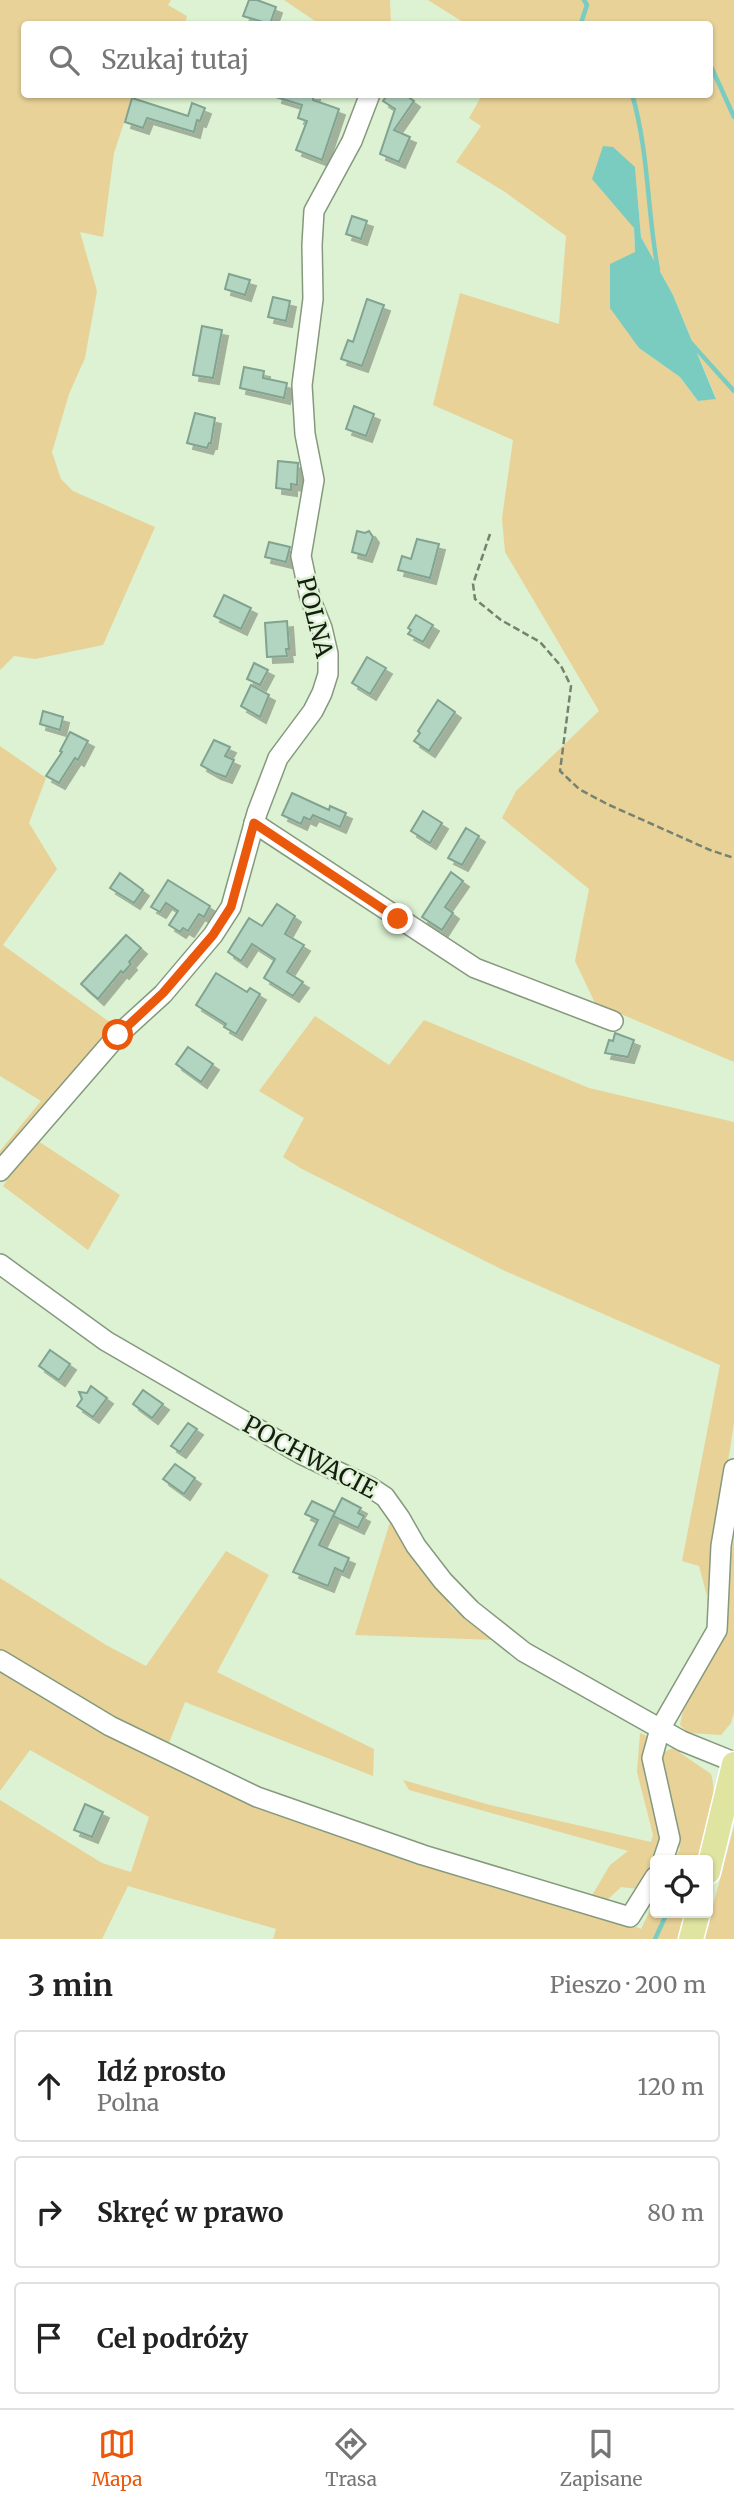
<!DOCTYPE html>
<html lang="pl">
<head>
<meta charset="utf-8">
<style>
  body { margin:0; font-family:Merriweather,serif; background:#f6f6f6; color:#222 }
  .controls { position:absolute; right:21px; bottom:21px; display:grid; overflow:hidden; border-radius:7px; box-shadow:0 2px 5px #0004 }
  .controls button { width:63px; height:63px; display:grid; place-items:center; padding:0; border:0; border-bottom:2px solid #e0e0e0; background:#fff; color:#222; font:35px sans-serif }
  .stop { position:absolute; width:21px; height:21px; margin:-16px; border:5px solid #ea580c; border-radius:50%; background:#fff }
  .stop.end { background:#ea580c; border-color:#fff; box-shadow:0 2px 7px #0008 }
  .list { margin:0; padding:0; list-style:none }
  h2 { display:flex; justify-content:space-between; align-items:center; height:91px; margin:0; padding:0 28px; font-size:30px }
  h2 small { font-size:23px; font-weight:400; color:#767676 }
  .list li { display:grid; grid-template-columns:46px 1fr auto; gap:21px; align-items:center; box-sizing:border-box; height:112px; margin:0 14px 14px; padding:0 14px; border:2px solid #e0e0e0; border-radius:7px }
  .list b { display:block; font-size:26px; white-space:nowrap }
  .list p { margin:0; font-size:23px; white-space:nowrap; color:#767676 }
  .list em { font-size:23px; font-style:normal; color:#767676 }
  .icon { flex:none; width:38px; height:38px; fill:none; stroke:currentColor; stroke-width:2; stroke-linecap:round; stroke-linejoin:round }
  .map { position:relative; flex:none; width:734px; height:1939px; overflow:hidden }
  .search { position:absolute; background:#fff; box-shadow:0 2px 5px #0004; left:21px; right:21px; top:21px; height:77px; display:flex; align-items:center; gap:18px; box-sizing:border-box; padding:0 24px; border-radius:7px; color:#767676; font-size:26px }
  .sheet { height:469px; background:#fff }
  nav { display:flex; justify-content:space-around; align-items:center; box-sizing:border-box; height:98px; border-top:2px solid #e0e0e0; background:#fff; font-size:19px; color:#767676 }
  nav a { display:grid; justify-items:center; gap:4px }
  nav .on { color:#ea580c }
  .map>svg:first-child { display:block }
  .green { fill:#e8d298; fill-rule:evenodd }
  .water { fill:#7accc1 }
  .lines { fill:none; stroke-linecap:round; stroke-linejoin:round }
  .stream { stroke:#7accc1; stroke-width:4.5 }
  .building { fill:#b1d5c1; stroke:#81a390; stroke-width:2; filter:url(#shadow) }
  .minor-casing { stroke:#85997d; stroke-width:22 }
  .major-casing { stroke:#fff; stroke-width:27 }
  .path { stroke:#74836f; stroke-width:2.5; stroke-dasharray:7 3.5; stroke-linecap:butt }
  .minor { stroke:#fff; stroke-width:19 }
  .major { stroke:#dfe4a1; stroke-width:24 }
  .route { stroke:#ea580c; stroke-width:9 }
  .labels { text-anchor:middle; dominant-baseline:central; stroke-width:5; stroke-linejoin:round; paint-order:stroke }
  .street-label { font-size:24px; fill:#161e13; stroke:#dcf2d3 }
</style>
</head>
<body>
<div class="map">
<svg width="734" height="1939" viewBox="0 0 734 1939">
  <defs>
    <filter id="shadow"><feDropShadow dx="6" dy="6" stdDeviation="0" flood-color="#0004"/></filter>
  </defs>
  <rect width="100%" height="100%" fill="#dcf2d3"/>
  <g class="green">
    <path d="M0,0h171l-3,5 19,11 -2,8h-161v70l109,1 -19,58 -11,84 -23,-5 17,59 -12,67 -16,36 -17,58 9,27 12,12 82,36 -52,118 -68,14 -21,-3 -14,14z"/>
    <path d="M284,0h106l1,24h-64l-12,-3z"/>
    <path d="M428,0h306v1062l-139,-59 -20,-42 14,-72 -87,-71 14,-27 83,-80 -94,-159 -3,-34 11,-78 -80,-35 27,-112 99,31 7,-88 -61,-44 -49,-30 25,-36 -12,-8 13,-23 228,-1v-70h-244zM635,167l6,70 32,58 43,103 -18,3 -18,-24 -41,-29 -5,-120z"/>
    <path d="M0,746l46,32 -17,45 28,46 -54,76 112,81 -32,34 -83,102v-11l41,-50 -41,-25z"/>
    <path d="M315,1016l74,49 35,-45 165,68 145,34v301l-27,173 -8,-30 -17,-5 38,-196 -215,-94 -203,-102 -19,-12 21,-39 -45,-27z"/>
    <path d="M35,1139l85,56 -32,55 -85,-64z"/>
    <path d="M391,1519l61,89 44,32 -141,-5z"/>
    <path d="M734,1536v177l-3,10 -10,12 -33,-2 -8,-8 3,-14 33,-62z"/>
    <path d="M226,1551l43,24 -52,97 157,77 -1,27 -188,-74 -18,46 -167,-96v-74l106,67 40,21z"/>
    <path d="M0,1666l119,72 285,100 4,7 183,52 19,-32 18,-14 -219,-61 -6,-10 87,25 161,37 2,-7 -16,-63 3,-39 10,4 13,104 -8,19v7l-17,22 -17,-2 -14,13 4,16 30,13 14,-29v13h30l-7,26h-405l3,-10 -148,-43 -26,53h-102v-139l102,63 29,9 18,-55 -119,-67 -30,41z"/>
    <path d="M673,1748l38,26c8,29 -4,58 -12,86h-25l6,-11 -19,-87 3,-10z"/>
    <path d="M734,1826v113h-30z"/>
  </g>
  <path class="water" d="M603,146l10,1 22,20 6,70 32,58 43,104 -18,2 -18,-24 -41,-29 -29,-40v-44l25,-12 -1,-24 -42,-49z"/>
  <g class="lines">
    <g class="stream">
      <path d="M584,0l3,5 -6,18 4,1"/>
      <path d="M710,64l24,53"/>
      <path d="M632,94c17,58 15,118 26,176"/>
      <path d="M690,342l44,49"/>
      <path d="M655,1939l12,-26"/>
    </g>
  </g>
  <g class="building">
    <path d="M249,0h8l19,7 -6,17 -27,-8z"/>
    <path d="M277,94h37l-1,6 26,9 -17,51 -26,-10 11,-29 -9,-3 4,-13 -26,-8z"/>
    <path d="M388,94h16l10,7 -20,29 16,7 -11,25 -19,-8 15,-45 -12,-8z"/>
    <path d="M132,98l56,18 4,-13 13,5 -5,13 -3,-1 -3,12 -47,-14 -4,10 -18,-6z"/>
    <path d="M352,216l15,5 -6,18 -15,-5z"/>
    <path d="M229,274l21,6 -5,15 -20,-6z"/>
    <path d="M273,297l17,4 -4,20 -18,-4z"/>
    <path d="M367,299l17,6 -22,61 -21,-7 7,-19 5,2z"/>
    <path d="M202,326l20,4 -9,48 -20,-3z"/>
    <path d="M244,367l20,4 -1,7 24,5 -3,15 -44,-10z"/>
    <path d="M354,406l20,8 -8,22 -20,-7z"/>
    <path d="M195,413l20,5 -4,25h-2l-2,5 -20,-5z"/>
    <path d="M278,461l20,2 -1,22 -6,-1v6l-15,-2z"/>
    <path d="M357,531l8,2 4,-2 4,6 -7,19 -14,-4z"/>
    <path d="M417,539l22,5 -9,34 -32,-8 4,-14 9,3z"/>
    <path d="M269,542l21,5 -4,15 -21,-5z"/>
    <path d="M224,595l27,13 -10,21 -27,-13z"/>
    <path d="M416,615l17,10 -10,17 -15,-8 3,-4 -3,-2z"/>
    <path d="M287,621l2,28h-3l1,7 -20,1 -2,-34z"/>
    <path d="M367,657l19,11 -16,26 -18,-11z"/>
    <path d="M254,663l14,7 -8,15 -13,-6z"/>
    <path d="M251,685l18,10 -9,22 -19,-11z"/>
    <path d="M438,700l17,12 -26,39 -15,-10 6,-8 -2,-2z"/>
    <path d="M43,711l20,6 -3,13 -20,-6z"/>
    <path d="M70,732l18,9 -10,19 -3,-2 -16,25 -13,-7 16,-24 -2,-1z"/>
    <path d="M214,740l16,7 -5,9 9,4 -8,17 -11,-4 -14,-8z"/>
    <path d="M292,793l37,17 1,-4 16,7 -6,14 -27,-12 -3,5 -6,-3 -3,7 -19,-9z"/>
    <path d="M423,811l19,12 -12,20 -19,-12z"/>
    <path d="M466,828l13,8 -17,29 -14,-7z"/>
    <path d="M451,872l12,9 -18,26 8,6 -11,17 -20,-13z"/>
    <path d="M120,873l23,17 -9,13 -24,-15z"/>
    <path d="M168,880l42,26 -6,11 -5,-3 -11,17 -5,-3 -3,4 -11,-7 9,-14 -12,-8 -6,9 -9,-5z"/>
    <path d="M277,904l18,12 -10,18 19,11 -17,27 16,10 -10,14 -29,-18 11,-19 -23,-15 -11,17 -13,-9 21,-34 13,8z"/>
    <path d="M126,935l15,13 -12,14 2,2 -8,9 -2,-2 -23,28 -17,-15z"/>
    <path d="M216,973l31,19 3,-4 10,6 -24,40 -12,-7 2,-3 -30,-19z"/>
    <path d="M615,1033l19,7 -6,17 -23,-4 4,-13 4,1z"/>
    <path d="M188,1047l25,17 -12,18 -25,-18z"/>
    <path d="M50,1350l20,14 -11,16 -20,-14z"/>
    <path d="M91,1386l16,12 -14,19 -16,-11 5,-7 -3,-7 8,1z"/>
    <path d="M143,1390l20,14 -11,14 -19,-14z"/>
    <path d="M188,1423l9,6 -17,23 -9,-6z"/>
    <path d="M175,1464l20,14 -11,16 -21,-15z"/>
    <path d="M342,1498l19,10 -3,5 6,3 -6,12 -25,-12z"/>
    <path d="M312,1501l23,11 -16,33 30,13 -6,14 -8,-4 -7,18 -35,-14 25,-52 -13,-6z"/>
    <path d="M85,1804l18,8 -11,25 -18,-7z"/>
  </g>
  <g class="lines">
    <g class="minor-casing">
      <g id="minor">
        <path d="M254,823l221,145 138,53"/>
        <path d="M0,1171l118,-136 45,-41 50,-59 18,-28 26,-94 21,-55 35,-47 9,-18 6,-19v-20l-6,-26 -12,-30 -9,-42 13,-76 -9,-46 -3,-49 11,-86 -1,-54 2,-34 38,-70 18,-47"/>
        <path d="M0,1264l106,77 195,113 69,33 15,10 15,21 16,28 27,35 28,29 53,42 158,89 52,21"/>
        <path d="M0,1660l110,66 147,71 166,58 207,62 25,-40"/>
        <path d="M663,1860l7,-21 -18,-81 8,-29 57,-99 4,-84 13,-77"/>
      </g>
    </g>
    <g class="major-casing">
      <g id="major">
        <path d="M708,1872l26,-108"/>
        <path d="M691,1939l7,-26"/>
      </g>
    </g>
    <path class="path" d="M490,534l-17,50 2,15 26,21 39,22 21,24 10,20 -11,85 19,18 28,15 103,46 24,8"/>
    <use href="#minor" class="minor"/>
    <use href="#major" class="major"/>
  </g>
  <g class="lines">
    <path class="route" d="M118,1035l45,-42 50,-58 18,-28 23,-84 144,96"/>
  </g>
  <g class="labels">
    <g class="street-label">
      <text transform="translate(315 617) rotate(76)">POLNA</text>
      <text transform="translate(310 1457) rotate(28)">POCHWACIE</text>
    </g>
  </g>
</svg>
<div class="controls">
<button><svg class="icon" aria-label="locate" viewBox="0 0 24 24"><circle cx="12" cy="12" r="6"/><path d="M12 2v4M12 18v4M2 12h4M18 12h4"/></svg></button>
</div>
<div class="stop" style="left:118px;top:1035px"></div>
<div class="stop end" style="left:398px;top:919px"></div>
<div class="search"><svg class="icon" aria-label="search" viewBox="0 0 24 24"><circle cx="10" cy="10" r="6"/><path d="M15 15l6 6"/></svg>Szukaj tutaj</div>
</div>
<section class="sheet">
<h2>3 min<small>Pieszo · 200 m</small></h2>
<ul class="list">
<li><svg class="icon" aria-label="ahead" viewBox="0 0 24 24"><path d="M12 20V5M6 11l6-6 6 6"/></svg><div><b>Idź prosto</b><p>Polna</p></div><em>120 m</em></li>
<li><svg class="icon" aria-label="right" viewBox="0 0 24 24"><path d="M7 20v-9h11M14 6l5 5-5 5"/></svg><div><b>Skręć w prawo</b></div><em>80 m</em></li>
<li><svg class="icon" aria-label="arrive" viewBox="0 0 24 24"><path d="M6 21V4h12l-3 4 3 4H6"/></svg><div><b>Cel podróży</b></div></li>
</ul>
</section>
<nav>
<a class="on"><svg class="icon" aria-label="map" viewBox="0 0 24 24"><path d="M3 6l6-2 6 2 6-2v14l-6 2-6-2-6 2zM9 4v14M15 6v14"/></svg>Mapa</a>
<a><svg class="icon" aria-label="directions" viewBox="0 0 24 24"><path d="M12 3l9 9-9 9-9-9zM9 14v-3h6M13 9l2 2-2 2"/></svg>Trasa</a>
<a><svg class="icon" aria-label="saved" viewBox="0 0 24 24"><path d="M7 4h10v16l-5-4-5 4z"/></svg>Zapisane</a>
</nav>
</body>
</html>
